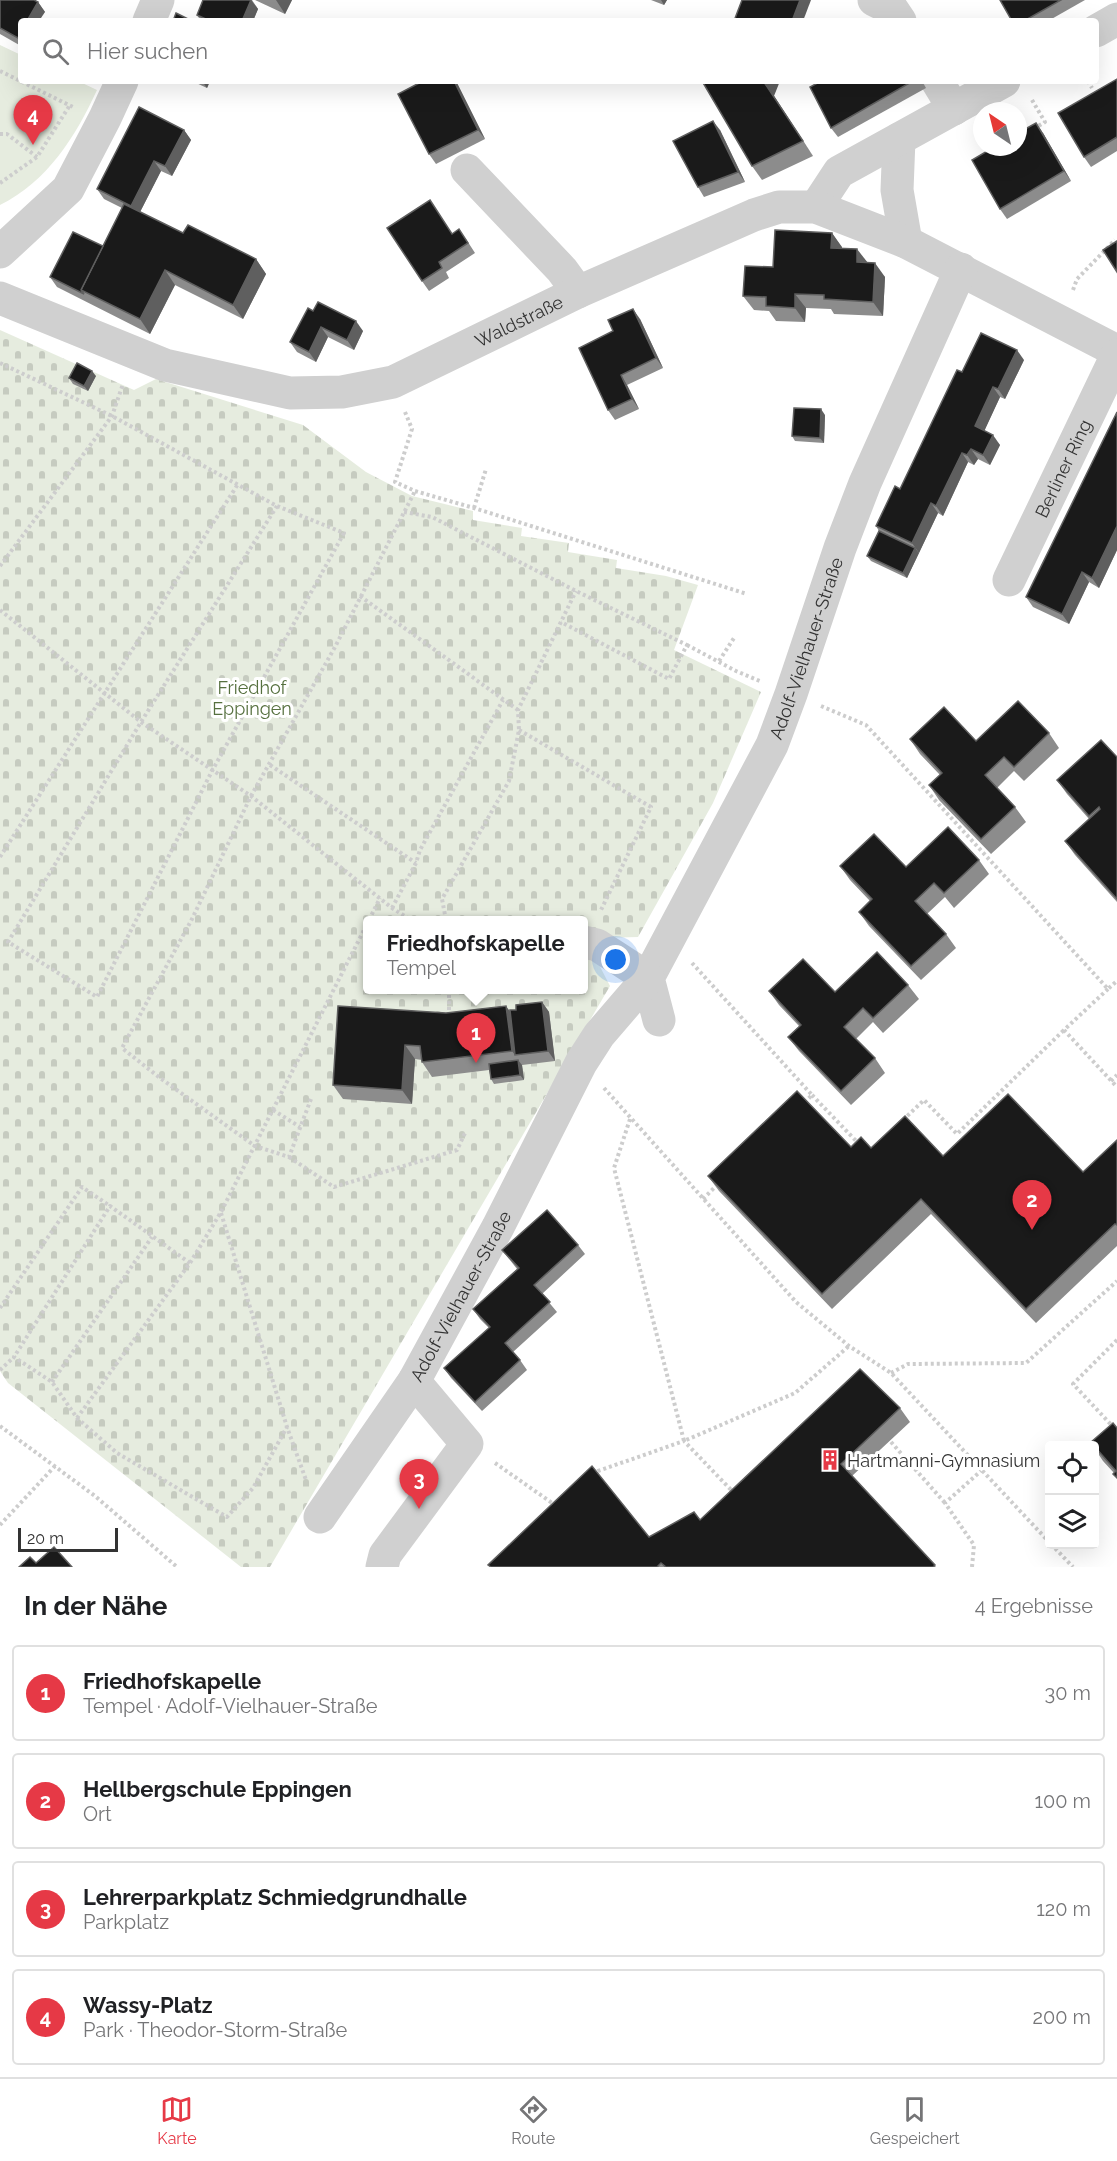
<!DOCTYPE html>
<html lang="de">
<head>
<meta charset="utf-8">
<style>
  body { margin:0; font-family:Raleway,sans-serif; background:#f6f6f6; color:#202124 }
  .controls { position:absolute; right:18px; bottom:18px; display:grid; overflow:hidden; border-radius:6px; box-shadow:0 6px 24px #0002 }
  .controls button { width:54px; height:54px; display:grid; place-items:center; padding:0; border:0; border-bottom:2px solid #e0e0e0; background:#fff; color:#202124; font:30px sans-serif }
  .compass { position:absolute; left:973px; top:102px; width:54px; height:54px; border-radius:50%; background:#fff; box-shadow:0 6px 24px #0002; rotate:325deg }
  .scale { position:absolute; left:18px; bottom:15px; width:100px; box-sizing:border-box; padding-left:6px; border:3px solid #333; border-top:0; font-size:16px; line-height:21px; white-space:nowrap; color:#333; -webkit-text-stroke:4px #fff; paint-order:stroke }
  .you { position:absolute; left:616px; top:960px; width:21px; height:21px; margin:-15px; border:4px solid #fff; border-radius:50%; background:#1a73e8; box-shadow:0 0 0 9px #1a73e833 }
  .badge { display:grid; place-items:center; width:39px; height:39px; border-radius:50%; background:#e63946; color:#fff; font-size:20px; font-weight:700 }
  .pin { position:absolute; translate:-50% -50px; filter:drop-shadow(0 2px 3px #0008) }
  .pin::after { content:''; position:absolute; top:32px; width:21px; height:18px; background:inherit; clip-path:polygon(0 0,100% 0,50% 100%) }
  .popup { position:absolute; left:363px; top:916px; width:225px; height:78px; box-sizing:border-box; display:grid; place-content:center; border-radius:6px; background:#fff; filter:drop-shadow(0 2px 4px #0005); font-size:20px; white-space:nowrap; color:#757577 }
  .popup b { font-size:22px; color:#202124 }
  .popup::after { content:''; position:absolute; left:50%; top:100%; margin-left:-12px; border:12px solid transparent; border-top-color:#fff }
  .list { margin:0; padding:0; list-style:none }
  h2 { display:flex; justify-content:space-between; align-items:center; height:78px; margin:0; padding:0 24px; font-size:26px }
  h2 small { font-size:20px; font-weight:400; color:#757577 }
  .list li { display:grid; grid-template-columns:39px 1fr auto; gap:18px; align-items:center; box-sizing:border-box; height:96px; margin:0 12px 12px; padding:0 12px; border:2px solid #e0e0e0; border-radius:6px }
  .list b { display:block; font-size:22px; white-space:nowrap }
  .list p { margin:0; font-size:20px; white-space:nowrap; color:#757577 }
  .list em { font-size:20px; font-style:normal; color:#757577 }
  .icon { flex:none; width:33px; height:33px; fill:none; stroke:currentColor; stroke-width:2; stroke-linecap:round; stroke-linejoin:round }
  .map { position:relative; flex:none; width:1117px; height:1567px; overflow:hidden }
  .search { position:absolute; background:#fff; box-shadow:0 6px 24px #0002; left:18px; right:18px; top:18px; height:66px; display:flex; align-items:center; gap:15px; box-sizing:border-box; padding:0 21px; border-radius:6px; color:#757577; font-size:22px }
  .sheet { height:510px; background:#fff }
  nav { display:flex; justify-content:space-around; align-items:center; box-sizing:border-box; height:84px; border-top:2px solid #e0e0e0; background:#fff; font-size:16px; color:#757577 }
  nav a { display:grid; justify-items:center; gap:3px }
  nav .on { color:#e63946 }
  .map>svg:first-child { display:block }
  .cemetery { fill:url(#cemetery-stones); fill-rule:evenodd }
  .park { fill:#e6ecdf }
  .lines { fill:none; stroke-linecap:round; stroke-linejoin:round }
  .path { stroke:#cdcdcd; stroke-width:4; stroke-dasharray:3 3; stroke-linecap:butt }
  .minor { stroke:#d0d0d0; stroke-width:33 }
  .wall { fill:#8c8c8c }
  .shaded-wall { fill:#5f5f5f }
  .building { fill:#1a1a1a; stroke:#5f5f5f; stroke-width:1.5 }
  .labels { text-anchor:middle; dominant-baseline:central; stroke-width:6; stroke-linejoin:round; paint-order:stroke }
  .street-label { font-size:18px; fill:#333; stroke:#fff }
  .park-label { font-size:18px; fill:#56703f; stroke:#fff }
  .poi-label { font-size:18px; fill:#333; stroke:#fff; text-anchor:start }
</style>
</head>
<body>
<div class="map">
<svg width="1117" height="1567" viewBox="0 0 1117 1567">
  <defs>
    <pattern id="cemetery-stones" width="16" height="16" patternUnits="userSpaceOnUse" patternTransform="scale(1.5)"><rect width="16" height="16" fill="#e6ecdf"/><path d="M2 7V4a2 2 0 0 1 4 0v3zM10 15v-3a2 2 0 0 1 4 0v3z" fill="#c6cbc0"/></pattern>
  </defs>
  <rect width="100%" height="100%" fill="#fff"/>
  <path class="cemetery" d="M0,330l134,60 22,-11 147,46 63,47 46,24 61,15v9l49,8 -1,8 48,7 -1,9 49,8 -1,8 50,8 32,9 -24,65 87,42 -48,111 -75,134 -38,1 -7,15 17,33 -340,581h-29l-233,-184 -8,-12zM368,920h216v70h-216z"/>
  <path class="park" d="M0,45l21,10v26h57l19,9c-21,46 -50,92 -97,115z"/>
  <g class="lines">
    <g class="path">
      <path d="M0,71l73,36"/>
      <path d="M1088,81l4,7"/>
      <path d="M1032,100l13,22 -10,6"/>
      <path d="M0,134h7l30,23"/>
      <path d="M988,147l1,3 6,-3"/>
      <path d="M0,183l37,-26 33,-52"/>
      <path d="M1073,290l4,-11 38,-39"/>
      <path d="M0,363l112,53 165,90 67,27 -132,238 -115,226 -89,-55 133,-220 136,-216"/>
      <path d="M405,412l7,17 -17,53 20,9 59,17 273,86"/>
      <path d="M474,508l12,-39"/>
      <path d="M404,512l28,5 144,74 111,54 -18,34 -108,-57"/>
      <path d="M0,566l112,-150 11,-32"/>
      <path d="M360,596l158,114"/>
      <path d="M0,610l141,112 110,74 141,112 19,12"/>
      <path d="M687,645l49,26 26,11"/>
      <path d="M719,661l15,-23"/>
      <path d="M821,706l45,19 242,264 9,-8"/>
      <path d="M519,730l132,77 -51,105"/>
      <path d="M270,765l146,98"/>
      <path d="M0,857l238,-373"/>
      <path d="M392,908l24,-45 4,-13 83,-150"/>
      <path d="M369,920l11,-22"/>
      <path d="M446,920l-4,-21 67,-118 10,-51 -1,-20 58,-119"/>
      <path d="M692,963l120,132 -9,9"/>
      <path d="M1108,989l-44,41 53,57"/>
      <path d="M449,1016v-26"/>
      <path d="M1111,1081l6,-6"/>
      <path d="M604,1088l192,214 53,44 42,27 159,170"/>
      <path d="M812,1095l47,49"/>
      <path d="M311,1099l-22,58 -34,-11 -95,-68 -38,-30 70,-129 59,-123 84,-149 80,-156"/>
      <path d="M273,1110l27,17"/>
      <path d="M630,1119l-16,49 70,273 111,-48 54,-47"/>
      <path d="M903,1120l21,-20 33,34 107,-104"/>
      <path d="M289,1157l45,30 123,-37 8,-17"/>
      <path d="M703,1199l16,-16"/>
      <path d="M221,1213l66,214 19,53"/>
      <path d="M190,1263l-80,-57 -96,151 38,25 25,36 40,35 110,64 26,-29 34,-61"/>
      <path d="M0,1308l82,-121 28,19"/>
      <path d="M1117,1340l-44,44 44,47"/>
      <path d="M0,1370l14,-13"/>
      <path d="M891,1373l17,-9 118,-1 91,-82"/>
      <path d="M52,1382l100,-145"/>
      <path d="M77,1418l113,-155 31,-51 147,-290"/>
      <path d="M0,1426l95,70 82,71"/>
      <path d="M891,1442l54,61"/>
      <path d="M495,1463l60,42"/>
      <path d="M593,1475l5,-4 86,-30 50,52"/>
      <path d="M0,1525l55,-59"/>
      <path d="M1051,1544l22,23"/>
      <path d="M972,1567l2,-22 -29,-42 36,-32"/>
    </g>
    <g class="minor">
      <path d="M874,0l18,9 8,12"/>
      <path d="M149,21l9,-21"/>
      <path d="M1096,31l21,-12"/>
      <path d="M937,81l17,28"/>
      <path d="M899,139l-2,51 9,52"/>
      <path d="M467,170l95,100 16,22"/>
      <path d="M816,207l23,-35 165,-91"/>
      <path d="M0,252l68,-63 37,-71 17,-37"/>
      <path id="s1" d="M0,298l165,67 125,28 52,-1 51,-10 185,-90 176,-77 25,-8h37l90,35 211,109"/>
      <path id="s2" d="M1009,580l108,-225"/>
      <path id="s3" d="M659,1020l-11,-42 124,-233 19,-51 49,-146 25,-65 96,-214"/>
      <path id="s4" d="M320,1517l94,-136 84,-154 83,-164 18,-28 49,-57 -51,-33 -13,-3"/>
      <path d="M382,1567l3,-12 82,-111 -53,-63"/>
    </g>
  </g>
  <g class="wall">
    <path d="M0,0l38,2 7,10 -24,9v25l-21,-12z"/>
    <path d="M203,0h49l6,9 -5,12h-52l-4,-6z"/>
    <path d="M255,0h37l-7,14z"/>
    <path d="M651,0h16l-3,5z"/>
    <path d="M1000,0h85l-37,21h-36z"/>
    <path d="M1117,79v72l-26,16 -7,-10z"/>
    <path d="M192,81h18l-3,7z"/>
    <path d="M456,81l29,58 -49,25 -7,-10z"/>
    <path d="M702,81l72,15 39,60 -51,24 -10,-14z"/>
    <path d="M821,81h101l4,7 -88,49 -7,-9z"/>
    <path d="M184,130l7,10 -19,36 -11,-5 -21,41 43,21 73,26 10,15 -23,45 -68,-34 -25,49 -93,-47 -7,-10 53,-31 19,-38 -18,-9 -7,-10z"/>
    <path d="M720,130l25,52 -41,15 -6,-10z"/>
    <path d="M1043,133l28,48 -64,38 -7,-10z"/>
    <path d="M453,233l13,6 9,14 -29,19 3,6 -20,13 -7,-10z"/>
    <path d="M832,233l10,15 25,15 18,14 -2,39 -49,-2 -3,-5 -25,-1 -1,14 -29,-1 -7,-10 -15,-1 -11,-14 30,-29z"/>
    <path d="M313,311l50,20 -9,19 -26,-13 -12,25 -19,-10 -7,-10z"/>
    <path d="M640,319l23,49 -36,17 12,24 -24,11 -7,-10z"/>
    <path d="M1024,360l-19,39 -5,-2 -16,34 16,14 -10,20 -12,-6 -4,6 -6,-3 -25,54 -5,-3 -31,65 -36,-17 -4,-5 12,-25 -3,-5 24,-37 62,-117z"/>
    <path d="M96,376l-8,15 -15,-7 -4,-6z"/>
    <path d="M1117,412v138l-18,38 -10,-6 -20,42 -36,-17 -7,-10z"/>
    <path d="M825,415l-1,28 -29,-2 -3,-5z"/>
    <path d="M1049,733l10,15 -35,33 -10,-10 -17,17 18,19 11,15 -35,32 -52,-54 -10,-15 11,-10 -20,-21 -10,-15 66,2z"/>
    <path d="M1117,757v145l-42,-47 -10,-14 24,-22 -22,-25 -10,-14z"/>
    <path d="M979,860l10,14 -35,34 -9,-11 -18,17 19,20 10,14 -35,32 -52,-54 -10,-14 11,-11 -20,-21 -10,-14 66,1z"/>
    <path d="M908,985l11,14 -36,34 -10,-11 -17,17 19,19 10,15 -34,32 -52,-54 -11,-14 11,-11 -20,-21 -10,-14 66,1z"/>
    <path d="M542,1002l7,10 6,49 -33,4 2,15 -30,4 -3,-5 -2,-9 -57,7 -10,-15v-2l-7,-1 -3,45 -69,-5 -10,-14 113,-72 70,-3z"/>
    <path d="M1117,1140v106l-81,77 -105,-109 -99,95 -113,-118 -11,-15 143,-29 20,1 212,24z"/>
    <path d="M578,1245l7,9 -43,40 15,18 -44,40 7,8 7,10 -45,41 -31,-33 -7,-10 45,-40 -9,-9 -7,-10 44,-40 -15,-19z"/>
    <path d="M900,1408l10,14 -58,54 84,91h-446l159,-30 51,-17z"/>
    <path d="M1117,1428v50l-3,-5 -11,-12 -8,-12v-3z"/>
  </g>
  <g class="shaded-wall">
    <path d="M251,0l7,9 -5,12h-11z"/>
    <path d="M276,0h16l-7,14z"/>
    <path d="M661,0h6l-3,5z"/>
    <path d="M800,0h11l-8,21h-11z"/>
    <path d="M38,2l7,10 -6,9h-12z"/>
    <path d="M21,32v10l-3,-4z"/>
    <path d="M202,81h8l-3,7z"/>
    <path d="M454,81h2l29,58 -7,-9z"/>
    <path d="M769,81h11l-6,15 39,60 -49,-74z"/>
    <path d="M713,121l7,9 25,52 -7,-10z"/>
    <path d="M1036,123l7,10 28,48 -7,-10z"/>
    <path d="M184,130l7,10 -19,36 -7,-10z"/>
    <path d="M154,161l7,10 -23,45 -7,-10z"/>
    <path d="M832,233l10,14 -1,15 -10,-14z"/>
    <path d="M857,249l11,14 -11,-1z"/>
    <path d="M256,259l10,15 -23,45 -10,-14z"/>
    <path d="M875,263l10,14 -2,39 -10,-14z"/>
    <path d="M165,270l10,15 -25,49 -10,-15z"/>
    <path d="M795,294l11,14 -1,14 -10,-14z"/>
    <path d="M633,309l7,10 23,49 -7,-10z"/>
    <path d="M356,321l7,10 -9,19 -7,-10z"/>
    <path d="M321,327l7,10 -12,25 -7,-10z"/>
    <path d="M1017,350l7,10 -19,39 -7,-10z"/>
    <path d="M92,371l4,5 -8,15 -4,-5z"/>
    <path d="M621,375l6,10 12,24 -7,-10z"/>
    <path d="M993,387l7,10 -18,39 -7,-10z"/>
    <path d="M821,409l4,6 -1,28 -4,-5z"/>
    <path d="M993,435l7,10 -10,20 -7,-10z"/>
    <path d="M971,449l7,10 -4,6 -7,-10z"/>
    <path d="M962,453l6,9 -25,54 -7,-10z"/>
    <path d="M931,503l7,10 -19,40 -7,-10z"/>
    <path d="M1117,526v24l-18,38 -7,-10z"/>
    <path d="M915,548l4,5 -12,25 -4,-5z"/>
    <path d="M1082,572l7,10 -20,42 -7,-10z"/>
    <path d="M542,1002l7,10 6,49 -7,-10z"/>
    <path d="M506,1006l10,14 -1,35 -3,-4z"/>
    <path d="M405,1045l10,14 -3,45 -10,-14z"/>
    <path d="M518,1060l4,5 2,15 -4,-5z"/>
  </g>
  <g class="building">
    <path d="M0,0h34l4,2 -11,19h-6v11l-3,6 -18,-10z"/>
    <path d="M203,0h48l-9,21h-32l-13,-6z"/>
    <path d="M742,0h58l-8,21h-58z"/>
    <path d="M1000,0h61l-37,21h-12z"/>
    <path d="M176,13l16,8h-19z"/>
    <path d="M1117,79v58l-33,20 -26,-44z"/>
    <path d="M423,81h31l24,49 -49,24 -31,-60z"/>
    <path d="M702,81h60l2,1 39,59 -51,25z"/>
    <path d="M762,81h7l-2,5 -3,-4z"/>
    <path d="M821,81h92l-82,47 -21,-41z"/>
    <path d="M139,107l45,23 -19,36 -11,-5 -23,45 -34,-17z"/>
    <path d="M713,121l25,51 -40,15 -25,-46z"/>
    <path d="M1036,123l28,48 -64,38 -28,-49 22,-13h24v-14z"/>
    <path d="M430,200l22,34 7,-5 9,14 -29,19 3,6 -20,13 -35,-53z"/>
    <path d="M124,204l59,29 5,-8 68,34 -23,46 -68,-35 -25,49 -59,-29z"/>
    <path d="M775,230l57,3 -1,15 26,1v13l18,1 -2,39 -49,-3v-4l-29,-1v14l-29,-2v-9l-23,-1 2,-30 28,1z"/>
    <path d="M73,232l30,14 -22,44 3,4 -34,-17z"/>
    <path d="M1117,241v31l-14,-22z"/>
    <path d="M318,302l38,19 -9,19 -26,-13 -12,25 -19,-10 18,-34 5,3z"/>
    <path d="M633,309l23,49 -35,17 11,24 -24,11 -29,-62 34,-17 -5,-11z"/>
    <path d="M981,333l36,17 -19,39 -5,-2 -18,39 18,9 -10,20 -12,-6 -4,6 -5,-2 -26,53 -5,-3 -19,40 -36,-17 19,-40 5,3 57,-119 5,2z"/>
    <path d="M77,363l15,8 -8,15 -15,-8z"/>
    <path d="M794,408l27,1 -1,29 -28,-2z"/>
    <path d="M1117,412v114l-25,52 -10,-6 -20,42 -36,-17z"/>
    <path d="M879,531l36,17 -12,25 -36,-17z"/>
    <path d="M1018,701l31,32 -35,34 -10,-10 -19,18 30,32 -34,32 -52,-54 13,-12 -32,-34 34,-32 32,34z"/>
    <path d="M1101,740l16,17v142l-52,-58 35,-32 -1,-2 -10,9 -32,-36z"/>
    <path d="M948,827l31,33 -35,33 -10,-10 -19,18 31,33 -35,32 -52,-54 13,-13 -32,-33 34,-32 32,33z"/>
    <path d="M877,952l31,33 -35,33 -10,-10 -19,19 31,31 -34,33 -53,-54 13,-12 -32,-34 34,-32 32,33z"/>
    <path d="M542,1002l6,49 -33,4 -5,-45h6v-5z"/>
    <path d="M338,1006l108,7 60,-7 6,45 -90,11 -2,-16 -15,-1 -3,45 -69,-5z"/>
    <path d="M518,1060l2,15 -29,4 -2,-15z"/>
    <path d="M797,1091l54,56 10,-10 10,11 34,-32 38,40 65,-62 75,78 34,-32v85l-2,-1 -89,85 -105,-110 -99,95 -114,-118z"/>
    <path d="M547,1210l31,35 -44,40 16,17 -45,41 15,17 -45,42 -31,-34 46,-41 -17,-18 46,-41 -17,-18z"/>
    <path d="M860,1369l40,39 -59,56 94,101 -2,2h-267l-5,-4 -4,4h-166l-3,-2 104,-99 57,71 45,-25 6,8z"/>
    <path d="M1113,1423l4,5v50l-4,-4 3,-3 -21,-24v-1h-2l-3,-3z"/>
    <path d="M54,1547l18,20h-53l11,-10 6,6z"/>
  </g>
  <defs>
    <g id="building-bare" transform="scale(1.62)"><path d="M-4-6H4V6H1V3H-1V6H-4ZM-2.5-4.3h1.7v1.8h-1.7ZM.8-4.3h1.7v1.8H.8ZM-2.5-1h1.7V.8h-1.7ZM.8-1h1.7V.8H.8Z" fill="#e63946" stroke="#fff" stroke-width="2.5" paint-order="stroke"/></g>
  </defs>
  <g fill-rule="evenodd">
    <use href="#building-bare" x="830" y="1460"/>
  </g>
  <g class="labels">
    <g class="street-label">
      <text stroke="none"><textPath href="#s1" startOffset="550">Waldstraße</textPath></text>
      <text stroke="none"><textPath href="#s2" startOffset="124">Berliner Ring</textPath></text>
      <text stroke="none"><textPath href="#s3" startOffset="410">Adolf-Vielhauer-Straße</textPath></text>
      <text stroke="none"><textPath href="#s4" startOffset="262">Adolf-Vielhauer-Straße</textPath></text>
    </g>
    <g class="park-label">
      <text x="252" y="687">Friedhof<tspan x="252" dy="21">Eppingen</tspan></text>
    </g>
    <g class="poi-label">
      <text x="847" y="1460">Hartmanni-Gymnasium</text>
    </g>
  </g>
</svg>
<div class="controls">
<button><svg class="icon" aria-label="locate" viewBox="0 0 24 24"><circle cx="12" cy="12" r="6"/><path d="M12 2v4M12 18v4M2 12h4M18 12h4"/></svg></button>
<button><svg class="icon" aria-label="layers" viewBox="0 0 24 24"><path d="M12 4l9 5-9 5-9-5zM3 14l9 5 9-5"/></svg></button>
</div>
<svg class="compass" viewBox="-18 -18 36 36"><path d="M0-13l5 13h-10z" fill="#e53935"/><path d="M0 13l5-13h-10z" fill="#757577"/></svg>
<div class="scale">20 m</div>
<div class="you"></div>
<div class="pin badge" style="left:476px;top:1063px">1</div>
<div class="popup"><b>Friedhofskapelle</b>Tempel</div>
<div class="pin badge" style="left:1032px;top:1230px">2</div>
<div class="pin badge" style="left:419px;top:1509px">3</div>
<div class="pin badge" style="left:33px;top:145px">4</div>
<div class="search"><svg class="icon" aria-label="search" viewBox="0 0 24 24"><circle cx="10" cy="10" r="6"/><path d="M15 15l6 6"/></svg>Hier suchen</div>
</div>
<section class="sheet">
<h2>In der Nähe<small>4 Ergebnisse</small></h2>
<ul class="list">
<li><span class="badge">1</span><div><b>Friedhofskapelle</b><p>Tempel · Adolf-Vielhauer-Straße</p></div><em>30 m</em></li>
<li><span class="badge">2</span><div><b>Hellbergschule Eppingen</b><p>Ort</p></div><em>100 m</em></li>
<li><span class="badge">3</span><div><b>Lehrerparkplatz Schmiedgrundhalle</b><p>Parkplatz</p></div><em>120 m</em></li>
<li><span class="badge">4</span><div><b>Wassy-Platz</b><p>Park · Theodor-Storm-Straße</p></div><em>200 m</em></li>
</ul>
</section>
<nav>
<a class="on"><svg class="icon" aria-label="map" viewBox="0 0 24 24"><path d="M3 6l6-2 6 2 6-2v14l-6 2-6-2-6 2zM9 4v14M15 6v14"/></svg>Karte</a>
<a><svg class="icon" aria-label="directions" viewBox="0 0 24 24"><path d="M12 3l9 9-9 9-9-9zM9 14v-3h6M13 9l2 2-2 2"/></svg>Route</a>
<a><svg class="icon" aria-label="saved" viewBox="0 0 24 24"><path d="M7 4h10v16l-5-4-5 4z"/></svg>Gespeichert</a>
</nav>
</body>
</html>
